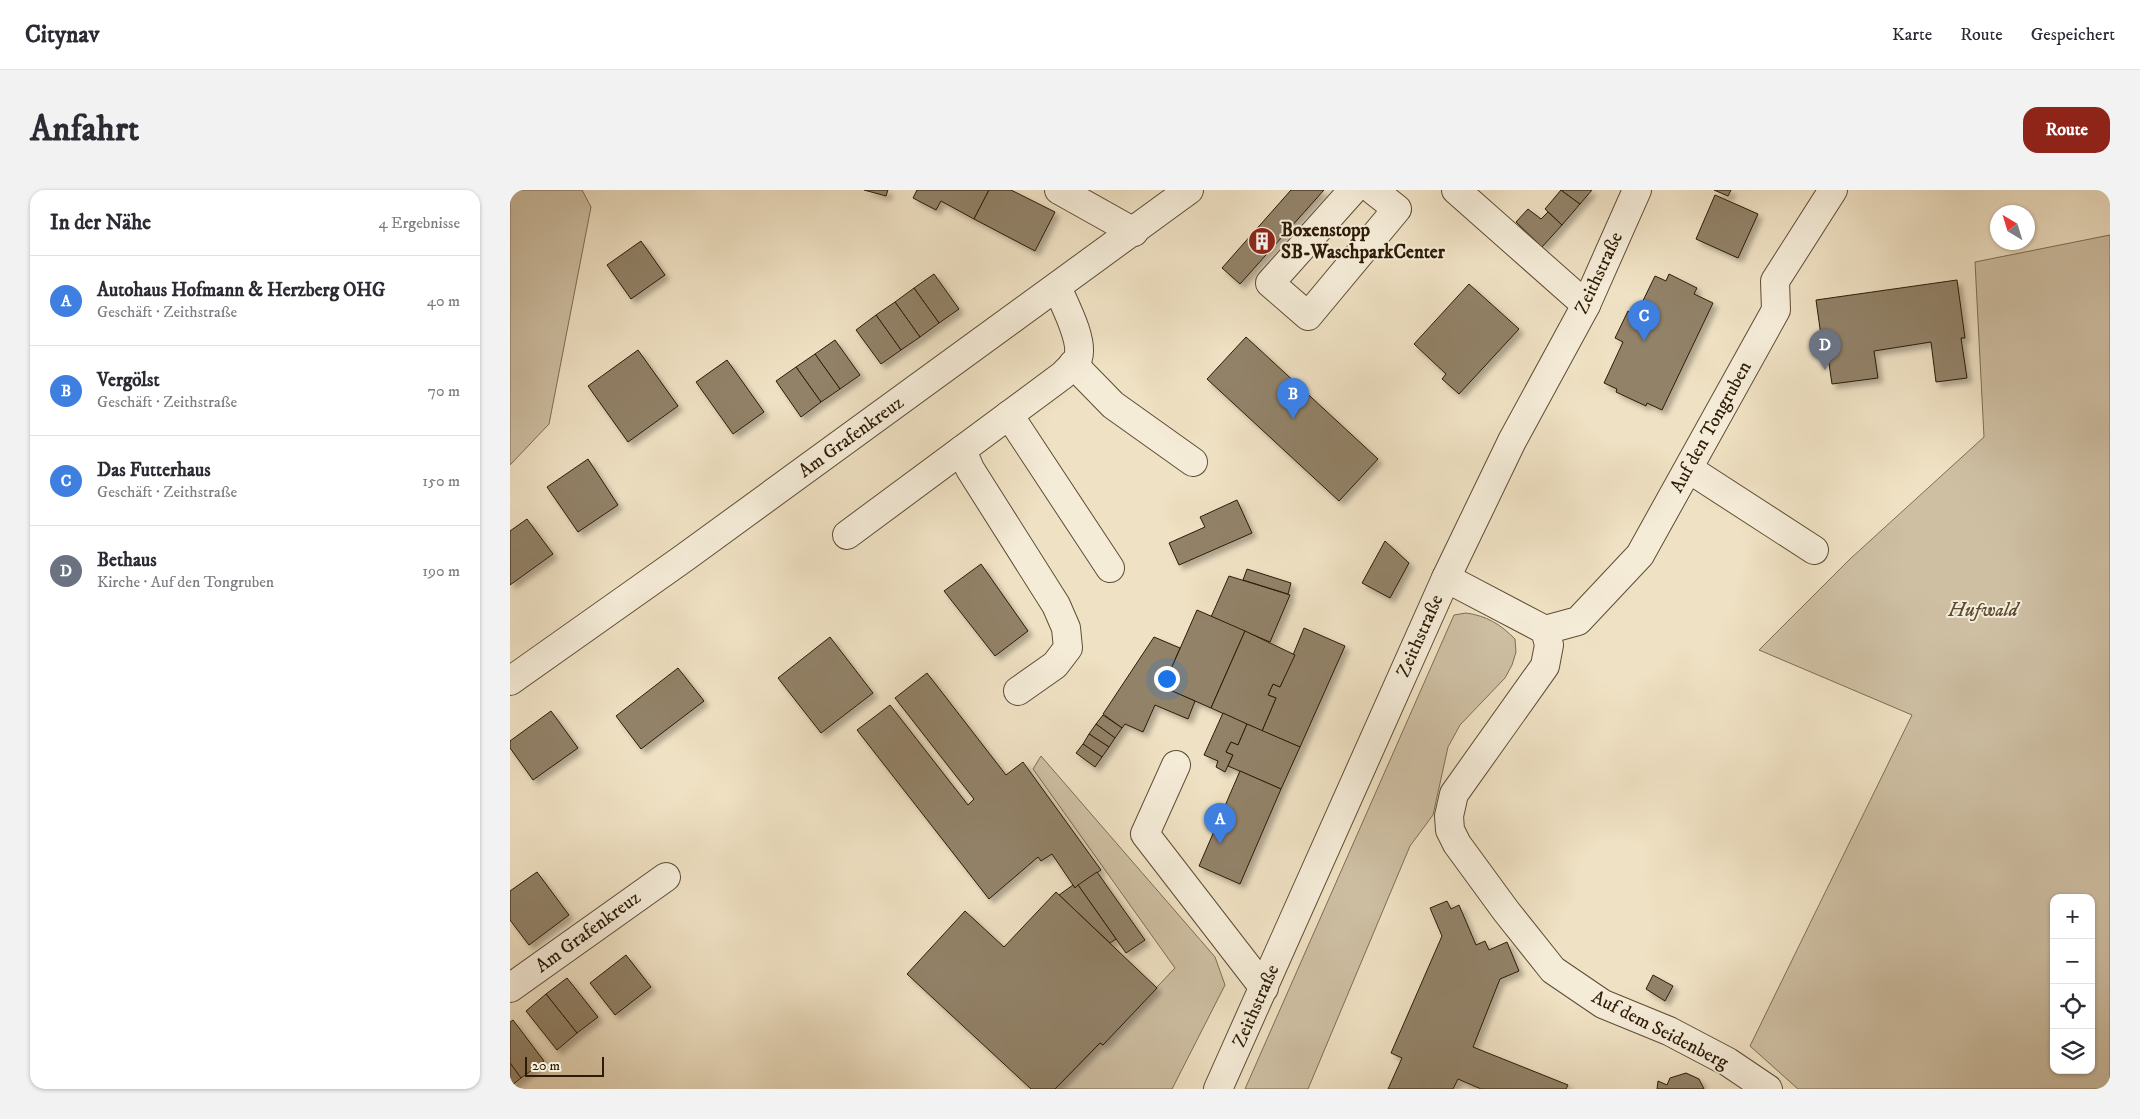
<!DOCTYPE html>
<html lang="de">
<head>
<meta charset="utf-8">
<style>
  body { margin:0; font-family:"IM FELL DW Pica",serif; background:#f2f2f3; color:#2b2b33 }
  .controls { position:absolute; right:15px; bottom:15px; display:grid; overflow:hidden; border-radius:10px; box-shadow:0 1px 4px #0004 }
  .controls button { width:45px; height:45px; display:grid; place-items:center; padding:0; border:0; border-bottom:1px solid #e1e1e2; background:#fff; color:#2b2b33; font:25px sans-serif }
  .compass { position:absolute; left:1480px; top:15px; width:45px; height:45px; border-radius:50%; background:#fff; box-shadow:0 1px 4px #0004; rotate:322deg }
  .scale { position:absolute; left:15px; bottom:12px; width:79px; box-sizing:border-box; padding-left:5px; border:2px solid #2d1b06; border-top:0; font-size:14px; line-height:18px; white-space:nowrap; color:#2d1b06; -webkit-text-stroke:4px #f5ecd8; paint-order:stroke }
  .you { position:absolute; left:656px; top:488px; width:18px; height:18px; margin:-12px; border:4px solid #fff; border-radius:50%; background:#1a73e8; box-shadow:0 0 0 8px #1a73e833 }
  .badge { display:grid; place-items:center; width:32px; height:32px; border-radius:50%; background:#8f2418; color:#fff; font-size:16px; font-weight:700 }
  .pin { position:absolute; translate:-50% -41px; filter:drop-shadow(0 1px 2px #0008) }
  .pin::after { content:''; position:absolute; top:26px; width:18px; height:15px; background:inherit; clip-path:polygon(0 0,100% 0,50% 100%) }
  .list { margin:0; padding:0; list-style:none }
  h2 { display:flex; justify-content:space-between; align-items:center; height:65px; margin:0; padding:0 20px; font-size:21px }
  h2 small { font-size:16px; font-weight:400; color:#7c7c81 }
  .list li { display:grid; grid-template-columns:32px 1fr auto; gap:15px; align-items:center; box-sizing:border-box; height:90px; padding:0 20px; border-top:1px solid #e1e1e2 }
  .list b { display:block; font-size:19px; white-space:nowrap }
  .list p { margin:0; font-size:16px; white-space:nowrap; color:#7c7c81 }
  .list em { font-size:16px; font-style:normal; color:#7c7c81 }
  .icon { flex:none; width:28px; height:28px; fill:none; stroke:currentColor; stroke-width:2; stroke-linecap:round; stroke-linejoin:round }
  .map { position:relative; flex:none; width:1600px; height:899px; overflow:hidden; border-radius:15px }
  header { display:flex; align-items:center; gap:30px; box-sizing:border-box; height:70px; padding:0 25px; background:#fff; border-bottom:1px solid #e1e1e2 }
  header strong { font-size:24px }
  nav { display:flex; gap:28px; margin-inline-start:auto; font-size:18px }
  .intro { display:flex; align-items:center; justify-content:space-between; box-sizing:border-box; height:120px; padding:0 30px }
  h1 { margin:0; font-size:35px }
  .button { padding:12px 22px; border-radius:15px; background:#8f2418; color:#fff; font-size:18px; font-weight:700 }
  main { display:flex; gap:30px; padding:0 30px }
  aside { flex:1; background:#fff; border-radius:15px; box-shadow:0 1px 4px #0004 }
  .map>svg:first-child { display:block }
  .green { fill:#cebfa3; stroke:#7e6d54; fill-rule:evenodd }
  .building { fill:#928268; stroke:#2d1b06; filter:url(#shadow) }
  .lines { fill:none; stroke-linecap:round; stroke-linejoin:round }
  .minor-casing { stroke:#5e4c35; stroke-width:30 }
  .minor { stroke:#f5ecd8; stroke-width:28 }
  .labels { text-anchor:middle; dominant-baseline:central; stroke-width:4; stroke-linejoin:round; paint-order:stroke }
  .poi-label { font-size:19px; font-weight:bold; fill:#2d1b06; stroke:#f5ecd8; text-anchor:start }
  .street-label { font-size:19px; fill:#2d1b06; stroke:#f5ecd8 }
  .park-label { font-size:19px; font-style:italic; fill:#5d4c35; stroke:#f5ecd8 }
</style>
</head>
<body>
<header>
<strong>Citynav</strong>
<nav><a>Karte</a><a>Route</a><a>Gespeichert</a></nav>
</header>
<div class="intro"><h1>Anfahrt</h1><a class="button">Route</a></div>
<main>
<aside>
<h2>In der Nähe<small>4 Ergebnisse</small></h2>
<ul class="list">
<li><span class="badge" style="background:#3f7fe0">A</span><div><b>Autohaus Hofmann &amp; Herzberg OHG</b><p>Geschäft · Zeithstraße</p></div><em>40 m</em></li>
<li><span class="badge" style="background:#3f7fe0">B</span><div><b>Vergölst</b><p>Geschäft · Zeithstraße</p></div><em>70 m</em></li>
<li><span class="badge" style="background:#3f7fe0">C</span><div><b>Das Futterhaus</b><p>Geschäft · Zeithstraße</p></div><em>150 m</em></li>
<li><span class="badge" style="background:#6b7280">D</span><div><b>Bethaus</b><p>Kirche · Auf den Tongruben</p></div><em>190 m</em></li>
</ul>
</aside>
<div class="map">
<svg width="1600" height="899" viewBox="0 0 1600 899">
  <defs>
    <filter id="shadow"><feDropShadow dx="4.5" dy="4.5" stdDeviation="2.5" flood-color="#0004"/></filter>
  </defs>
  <rect width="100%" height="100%" fill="#efe1c3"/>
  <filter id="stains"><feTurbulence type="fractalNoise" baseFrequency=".004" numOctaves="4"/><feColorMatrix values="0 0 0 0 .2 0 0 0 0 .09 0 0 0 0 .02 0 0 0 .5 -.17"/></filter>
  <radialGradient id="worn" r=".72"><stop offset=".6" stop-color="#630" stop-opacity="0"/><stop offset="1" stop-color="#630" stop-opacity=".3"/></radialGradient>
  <g class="green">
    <path d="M0,0h72l9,17 -42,217 -39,41z"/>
    <path d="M1600,45v854h-312l-48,-43 162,-331 -153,-65 91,-91 134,-122 -9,-175zM1544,708h37v172h-37z"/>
    <path d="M956,423c21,3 34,11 49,26l1,13 -4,13 -7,13 -45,47 -12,22 -15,68 -23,31 -102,243h-63l209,-474z"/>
    <path d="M531,566l174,201 10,28 -53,104h-117l45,-46 3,1 72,-76 -142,-199z"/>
  </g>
  <g class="building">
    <path d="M354,0h24l-2,6z"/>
    <path d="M407,0h72l-15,29 -33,-18 -5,9 -23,-12z"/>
    <path d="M479,0h22l44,22 -20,39 -61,-32z"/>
    <path d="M781,0h33l-84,94 -18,-16z"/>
    <path d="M1051,0l19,14 -18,21 -17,-16z"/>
    <path d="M1051,0h31l-12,14z"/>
    <path d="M1204,0h17l-3,6z"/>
    <path d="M1205,5l43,19 -20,44 -42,-19z"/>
    <path d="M1018,19l13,10 7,-7 14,13 -20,22 -26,-25z"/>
    <path d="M131,51l24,34 -34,24 -24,-34z"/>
    <path d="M424,84l25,35 -20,14 -25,-35z"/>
    <path d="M1159,84l28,14 -3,6 19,9 -51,107 -15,-7 -1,3 -30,-14 1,-3 -13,-6 19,-41 -8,-4 13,-27 8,4 19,-39 11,5z"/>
    <path d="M1447,90l8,58h-4l6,40 -31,4 -5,-40 -57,9 4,27 -46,6 -4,-27h-4l-8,-57z"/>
    <path d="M959,94l50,45 -60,65 -17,-15 4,-5 -32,-30z"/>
    <path d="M404,98l25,35 -19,14 -25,-35z"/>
    <path d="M385,112l25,35 -19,13 -25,-35z"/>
    <path d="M366,125l25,35 -20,14 -25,-34z"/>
    <path d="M736,147l132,122 -39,42 -132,-122z"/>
    <path d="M325,150l25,35 -20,14 -25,-35z"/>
    <path d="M128,160l40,56 -50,36 -40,-56z"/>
    <path d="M305,164l25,35 -19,13 -25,-35z"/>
    <path d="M217,170l37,52 -31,22 -37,-52z"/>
    <path d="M286,177l25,35 -20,15 -25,-36z"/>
    <path d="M78,269l30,46 -40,27 -31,-45z"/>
    <path d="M727,310l15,33 -73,32 -10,-22 36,-16 -5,-10z"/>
    <path d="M17,329l26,35 -43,31v-54z"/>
    <path d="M875,351l24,22 -19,35 -28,-15z"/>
    <path d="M471,374l47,67 -33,25 -51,-65z"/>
    <path d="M737,379l44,14 -3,11 -45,-14z"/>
    <path d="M719,386l61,19 -20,47 -59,-25z"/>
    <path d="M687,420l48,21 -34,77 -48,-21z"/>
    <path d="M794,438l41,18 -45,101 -38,-16 14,-33 -8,-3 5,-11 7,3z"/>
    <path d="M735,441l50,24 -15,32 -7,-3 -5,11 8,3 -14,33 -51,-23z"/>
    <path d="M320,447l43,56 -52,40 -43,-55z"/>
    <path d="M644,447l26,11 -17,39 32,14 -7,18 -33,-14 -12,27 -18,-8 -3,4 -19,-14z"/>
    <path d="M168,478l26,33 -63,48 -25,-33z"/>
    <path d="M417,483l79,102 17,-13 78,108 -26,18 -23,-34 -11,7 -3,-4 -49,42 -132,-169 33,-25 78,100 6,-6 -79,-101z"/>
    <path d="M41,521l27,37 -45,32 -23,-32v-7z"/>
    <path d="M713,523l24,11 -9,21 -7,-3 -5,10 7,3 -8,17 -9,-5 2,-6 -14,-6z"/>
    <path d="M593,525l19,13 -7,10 -19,-14z"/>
    <path d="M586,534l19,14 -6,9 -20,-13z"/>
    <path d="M737,534l53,23 -19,42 -53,-23 5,-11 -7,-3 5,-10 7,3z"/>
    <path d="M579,544l20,13 -7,10 -19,-13z"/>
    <path d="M573,554l19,13 -7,10 -19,-14z"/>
    <path d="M730,581l41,18 -41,95 -41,-18z"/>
    <path d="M27,682l32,43 -40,30 -19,-25v-29z"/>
    <path d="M587,682l48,68 -19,13 -48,-68z"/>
    <path d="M563,695l2,3 3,-3 38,54 -6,4 -51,-48z"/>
    <path d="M546,702l101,96 -54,57 -3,-2 -45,46h-24l-124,-115 58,-63 39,36z"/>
    <path d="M937,711l4,8 8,-4 17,40 9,-4 4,9 18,-8 12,29 -19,8 -27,68 95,38 -2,4h-85l-23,-10 -5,10h-65l14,-31 -11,-5 51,-117 -12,-28z"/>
    <path d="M116,765l25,32 -36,28 -25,-32z"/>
    <path d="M1143,785l20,11 -8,15 -19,-12z"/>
    <path d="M57,788l31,39 -21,16 -31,-39z"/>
    <path d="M36,804l31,39 -20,17 -31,-39z"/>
    <path d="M3,830l31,41 -23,17 -11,-15v-41z"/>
    <path d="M0,873l11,15 -11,9z"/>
    <path d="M1176,883l13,6 5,10h-47l1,-8 9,4 3,-7z"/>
  </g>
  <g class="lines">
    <g class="minor-casing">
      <g id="minor">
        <path d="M549,0l75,42"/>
        <path d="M843,0l-83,93 38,33 89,-107 -24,-19"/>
        <path d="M946,0l130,115"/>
        <path d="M563,174l40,41 80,57"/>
        <path d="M499,225l101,153"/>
        <path d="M452,260l8,19 86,136 10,23 2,20 -13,17 -37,26"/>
        <path d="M1179,279l125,81"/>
        <path d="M337,345l216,-160c4,-5 13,-11 15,-17 6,-18 -14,-54 -21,-71"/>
        <path d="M936,388l99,52 4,15 -4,21 -91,128 -5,22 1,14 7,14 49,67 47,59 50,34 66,27 59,31 40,27"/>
        <path d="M1035,440l33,-9 62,-66 136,-245 -1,-29 58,-91"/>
        <path d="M0,491l174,-123 505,-368"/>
        <path d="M666,575l-31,69 119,154"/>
        <path d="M0,798l156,-111"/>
        <path d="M708,899l228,-511 66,-137 74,-136 51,-115"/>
      </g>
    </g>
    <use href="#minor" class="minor"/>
  </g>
  <defs>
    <g id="building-disc" transform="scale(1.4375)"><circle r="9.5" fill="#8f2418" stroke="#f5ecd8"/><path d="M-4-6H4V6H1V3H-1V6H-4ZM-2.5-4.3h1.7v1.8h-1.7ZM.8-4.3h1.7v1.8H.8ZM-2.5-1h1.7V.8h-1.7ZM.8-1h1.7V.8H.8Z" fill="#fff"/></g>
  </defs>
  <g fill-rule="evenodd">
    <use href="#building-disc" x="752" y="51"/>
  </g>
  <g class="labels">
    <g class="poi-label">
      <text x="771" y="40">Boxenstopp<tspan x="771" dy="22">SB-WaschparkCenter</tspan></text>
    </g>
    <g class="street-label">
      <text transform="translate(1089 83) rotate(-65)">Zeithstraße</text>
      <text transform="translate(1201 237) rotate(-61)">Auf den Tongruben</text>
      <text transform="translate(341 247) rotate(-36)">Am Grafenkreuz</text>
      <text transform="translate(910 446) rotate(-66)">Zeithstraße</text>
      <text transform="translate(78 742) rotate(-36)">Am Grafenkreuz</text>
      <text transform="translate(746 816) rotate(-66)">Zeithstraße</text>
      <text transform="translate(1150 840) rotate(27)">Auf dem Seidenberg</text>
    </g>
    <g class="park-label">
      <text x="1473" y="420">Hufwald</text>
    </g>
  </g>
  <rect width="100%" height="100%" filter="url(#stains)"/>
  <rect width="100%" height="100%" fill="url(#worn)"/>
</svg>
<div class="controls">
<button>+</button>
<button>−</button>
<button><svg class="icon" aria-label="locate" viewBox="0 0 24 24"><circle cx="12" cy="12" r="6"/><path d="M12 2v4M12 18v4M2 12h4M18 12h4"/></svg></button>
<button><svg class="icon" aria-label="layers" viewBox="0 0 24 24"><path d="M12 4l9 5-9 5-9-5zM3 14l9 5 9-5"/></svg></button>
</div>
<svg class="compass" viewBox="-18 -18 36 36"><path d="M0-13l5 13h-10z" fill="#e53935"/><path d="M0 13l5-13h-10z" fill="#7c7c81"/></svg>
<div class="scale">20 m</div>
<div class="you"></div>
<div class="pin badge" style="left:710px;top:654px;background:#3f7fe0">A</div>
<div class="pin badge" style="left:783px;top:229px;background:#3f7fe0">B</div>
<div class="pin badge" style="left:1134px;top:151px;background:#3f7fe0">C</div>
<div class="pin badge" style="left:1315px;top:180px;background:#6b7280">D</div>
</div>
</main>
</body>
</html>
